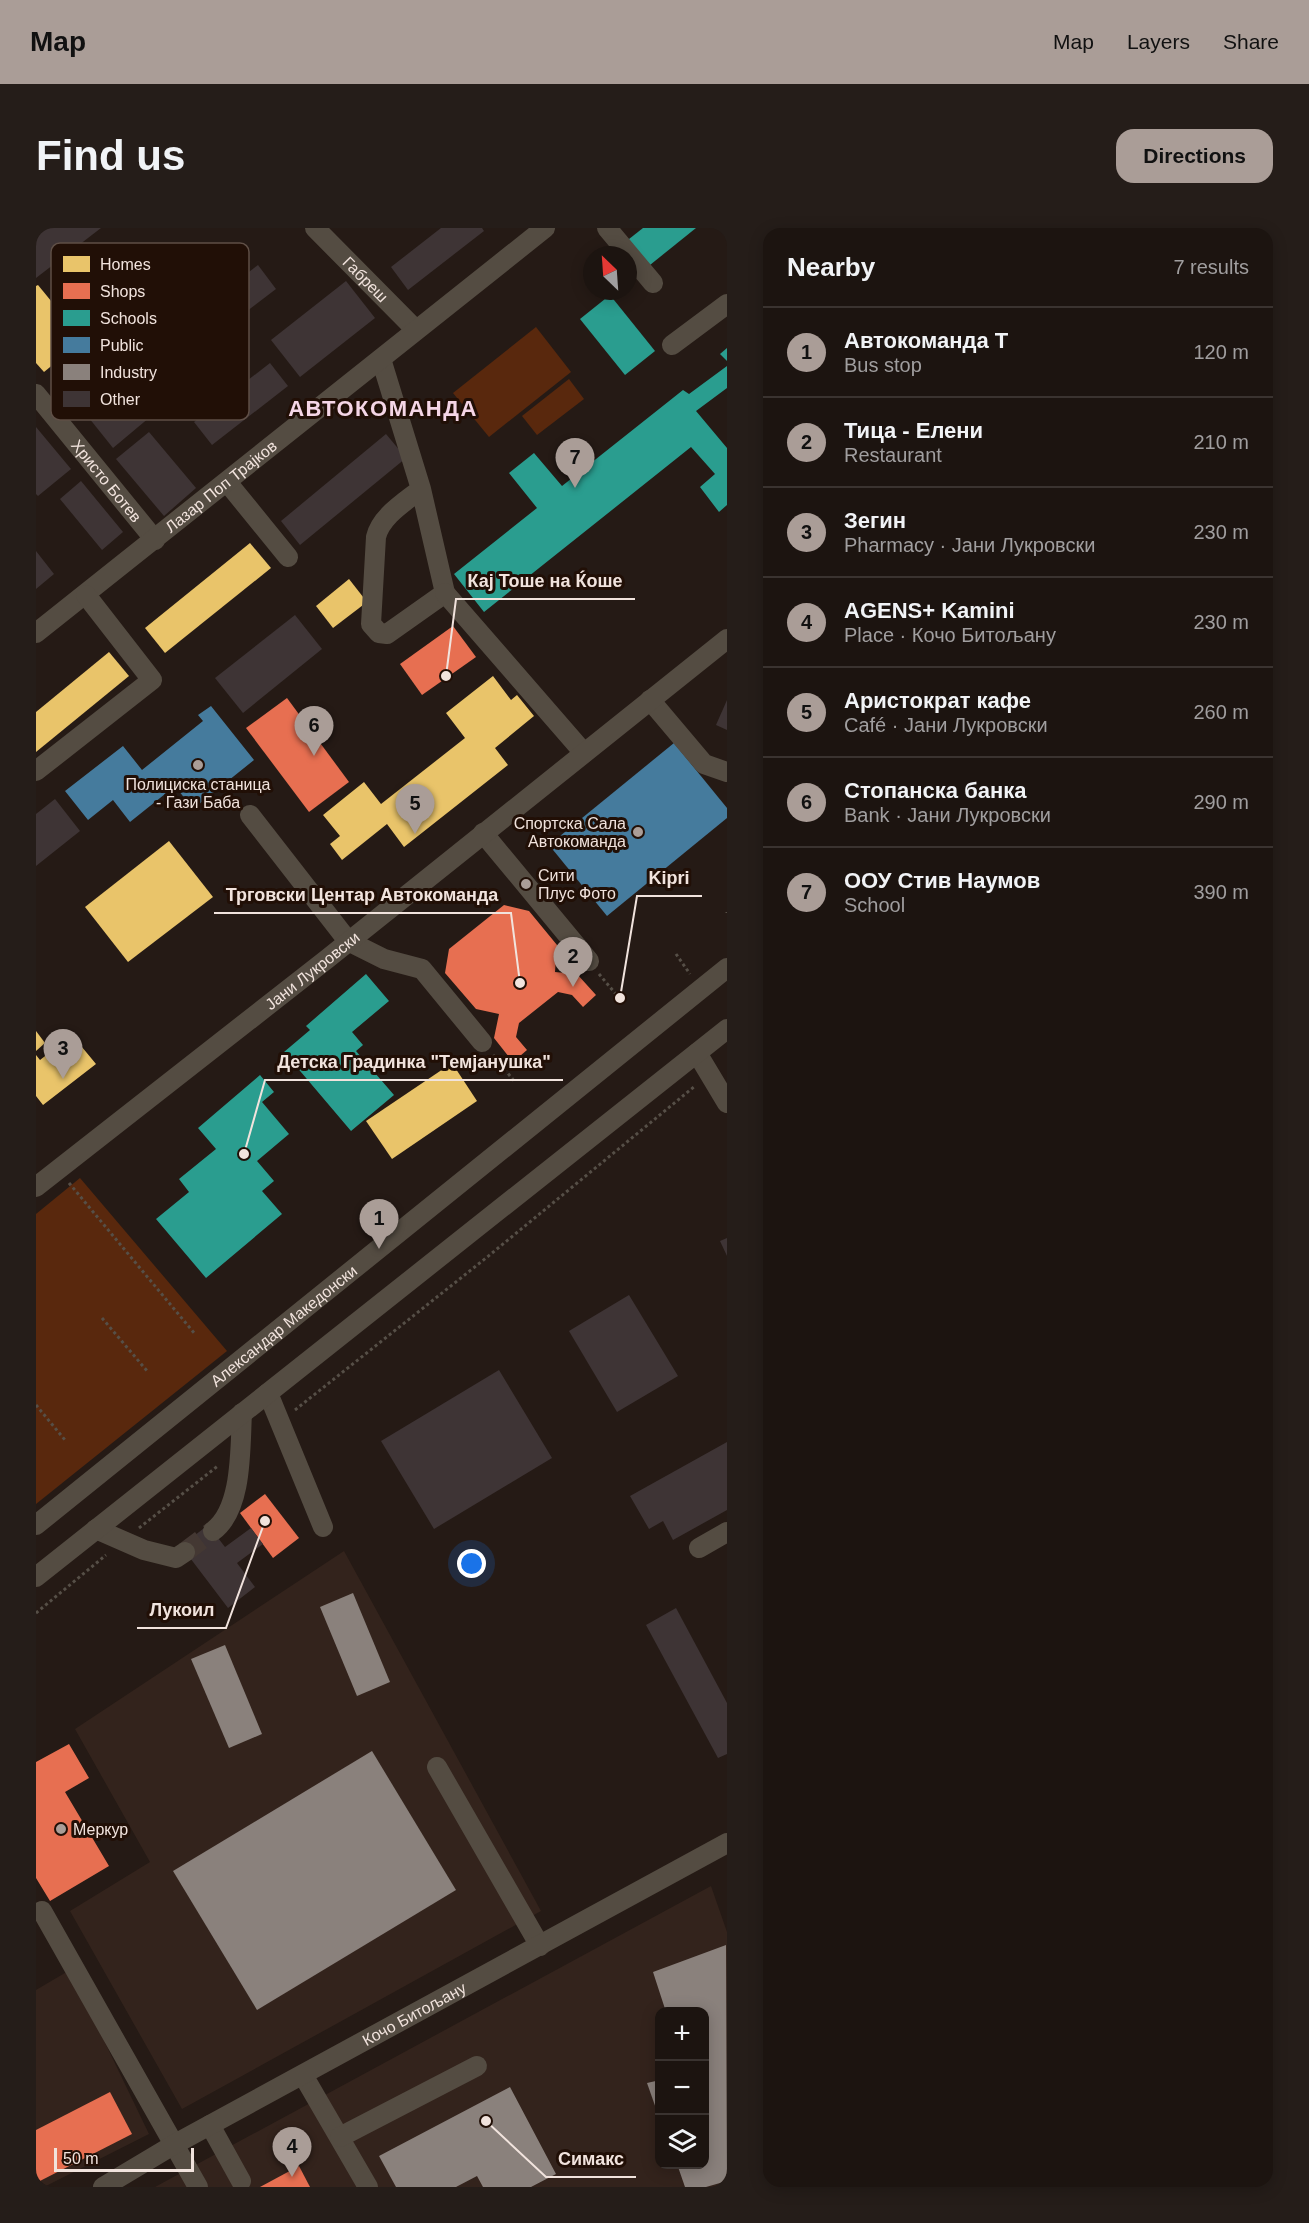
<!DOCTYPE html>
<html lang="en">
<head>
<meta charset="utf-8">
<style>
  body { margin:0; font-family:Arial,sans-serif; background:#251d19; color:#f1f3f6 }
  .controls { position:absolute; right:18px; bottom:18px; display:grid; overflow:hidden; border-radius:12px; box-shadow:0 3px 15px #0003 }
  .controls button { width:54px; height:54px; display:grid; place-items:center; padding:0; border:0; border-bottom:2px solid #3a3330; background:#1c1410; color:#f1f3f6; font:30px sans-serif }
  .compass { position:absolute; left:547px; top:18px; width:54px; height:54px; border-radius:50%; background:#1c1410; box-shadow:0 3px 15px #0003; rotate:335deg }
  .scale { position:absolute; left:18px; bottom:15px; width:140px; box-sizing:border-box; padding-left:6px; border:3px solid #f1e3dd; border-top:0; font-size:16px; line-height:21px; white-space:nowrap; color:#f1e3dd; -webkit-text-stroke:4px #210f06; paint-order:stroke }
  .you { position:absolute; left:436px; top:1336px; width:21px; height:21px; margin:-15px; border:4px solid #fff; border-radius:50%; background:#1a73e8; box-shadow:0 0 0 9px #1a73e833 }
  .badge { display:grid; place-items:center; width:39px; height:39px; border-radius:50%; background:#aa9d97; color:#111; font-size:20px; font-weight:700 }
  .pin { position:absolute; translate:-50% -50px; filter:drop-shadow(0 2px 3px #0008) }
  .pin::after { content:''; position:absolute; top:32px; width:21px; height:18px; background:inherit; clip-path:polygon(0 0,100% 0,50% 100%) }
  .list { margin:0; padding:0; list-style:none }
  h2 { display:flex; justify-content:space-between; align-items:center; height:78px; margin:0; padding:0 24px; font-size:26px }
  h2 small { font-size:20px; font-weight:400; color:#a09e9f }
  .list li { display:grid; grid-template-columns:39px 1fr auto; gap:18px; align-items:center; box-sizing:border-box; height:90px; padding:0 24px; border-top:2px solid #3a3330 }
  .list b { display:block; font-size:22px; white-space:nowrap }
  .list p { margin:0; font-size:20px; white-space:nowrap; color:#a09e9f }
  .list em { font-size:20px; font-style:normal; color:#a09e9f }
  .icon { flex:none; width:33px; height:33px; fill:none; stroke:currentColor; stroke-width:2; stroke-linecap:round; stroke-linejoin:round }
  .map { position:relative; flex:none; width:691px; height:1959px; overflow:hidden; border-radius:18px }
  header { display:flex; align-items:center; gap:36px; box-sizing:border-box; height:84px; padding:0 30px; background:#aa9d97; color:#111 }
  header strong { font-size:28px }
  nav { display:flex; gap:33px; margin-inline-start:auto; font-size:21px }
  .intro { display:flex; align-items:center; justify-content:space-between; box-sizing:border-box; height:144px; padding:0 36px }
  h1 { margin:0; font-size:42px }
  .button { padding:15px 27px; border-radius:18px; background:#aa9d97; color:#111; font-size:21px; font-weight:700 }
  main { display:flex; gap:36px; padding:0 36px }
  aside { flex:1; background:#1c1410; border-radius:18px; box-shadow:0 3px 15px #0003 }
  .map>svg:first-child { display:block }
  .industrial { fill:#33231c; fill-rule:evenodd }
  .green { fill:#59280d }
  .homes { fill:#e9c46a }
  .shops { fill:#e76f51 }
  .schools { fill:#2a9d8f }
  .public { fill:#457b9d }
  .industry { fill:#8a817c }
  .building { fill:#3e3435 }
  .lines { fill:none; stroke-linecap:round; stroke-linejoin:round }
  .minor-tunnel { stroke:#443833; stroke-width:20; stroke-dasharray:20 10; stroke-linecap:butt }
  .path { stroke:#564f47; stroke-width:3; stroke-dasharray:3 3; stroke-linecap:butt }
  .minor { stroke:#544c42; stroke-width:20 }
  .poi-dot { fill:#aa9d97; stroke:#210f06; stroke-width:2 }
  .labels { text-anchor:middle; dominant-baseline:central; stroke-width:6; stroke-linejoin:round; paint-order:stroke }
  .street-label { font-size:16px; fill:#f1e3dd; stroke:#210f06 }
  .poi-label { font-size:16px; fill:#f1e3dd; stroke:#210f06; text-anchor:start }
  .district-label { font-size:22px; font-weight:bold; letter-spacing:1.5px; fill:#f5d6e6; stroke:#210f06 }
  .key { fill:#210f06; stroke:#5f4f46; stroke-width:1.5 }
  .key-label { font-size:16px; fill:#f1e3dd }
  .leader { fill:none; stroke:#f1e3dd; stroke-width:2 }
  .callout-dot { fill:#f1e3dd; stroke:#210f06; stroke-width:2 }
  .callout-label { font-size:18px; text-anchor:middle; font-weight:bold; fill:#f1e3dd; stroke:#210f06; stroke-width:6; stroke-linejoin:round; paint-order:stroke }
</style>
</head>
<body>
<header>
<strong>Map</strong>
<nav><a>Map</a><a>Layers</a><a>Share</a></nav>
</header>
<div class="intro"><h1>Find us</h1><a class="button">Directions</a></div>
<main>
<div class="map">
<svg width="691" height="1959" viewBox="0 0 691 1959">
  <rect width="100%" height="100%" fill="#251a15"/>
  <g class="industrial">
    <path d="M308,1323l197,360 -359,198 -112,-198 80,-49 -75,-133z"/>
    <path d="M675,1658l16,46v255h-572zM624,1784h44v152h-44z"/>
    <path d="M34,1742l79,164 -105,53h-8v-197z"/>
  </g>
  <g class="green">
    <path d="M500,99l35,45 -82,65 -36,-44z"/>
    <path d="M533,151l15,20 -47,36 -15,-19z"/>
    <path d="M44,950l147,173 -191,153v-290z"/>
  </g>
  <g class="homes">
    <path d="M2,57l45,55 -39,32 -8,-9v-77z"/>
    <path d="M214,315l21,25 -106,85 -20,-25z"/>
    <path d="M313,351l18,23 -34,26 -17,-22z"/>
    <path d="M73,424l20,24 -93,76v-40z"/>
    <path d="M457,448l18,24 6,-5 17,21 -39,32 13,17 -104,82 -17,-23 -45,36 -12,-16 10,-8 -17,-21 41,-33 17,22 84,-66 -19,-25z"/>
    <path d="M133,613l44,56 -85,65 -43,-55z"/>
    <path d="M0,803l9,12 -9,8z"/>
    <path d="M36,807l24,29 -53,41 -7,-9v-41l4,5z"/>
    <path d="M416,835l25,38 -85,58 -26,-38z"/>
  </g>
  <g class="shops">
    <path d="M417,398l23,31 -54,38 -22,-31z"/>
    <path d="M251,470l62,84 -40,30 -63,-84z"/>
    <path d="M468,677l25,6 28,34 -2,27 22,2 19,21 -13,12 -11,-12 -14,-3 -39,31 -3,14 11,13 -14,12 -19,-24 5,-24 -23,-5 -31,-36 4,-24z"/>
    <path d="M229,1266l34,44 -26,20 -33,-45z"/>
    <path d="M33,1516l20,34 -24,14 44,74 -59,35 -14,-23v-116z"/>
    <path d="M74,1864l22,42 -96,49v-53z"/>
    <path d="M263,1938l11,21h-50z"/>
  </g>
  <g class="schools">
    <path d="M607,0h53l-51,41 -21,-26z"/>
    <path d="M574,67l45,56 -30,24 -45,-56z"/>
    <path d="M691,120v13l-7,-7z"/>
    <path d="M691,138v22l-31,23 31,37v57l-8,7 -19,-25 15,-13 -24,-27 -207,165 -30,-38 83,-66 -28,-35 25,-20 28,33 121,-96 6,4z"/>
    <path d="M330,746l23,27 -37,31 11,13 -7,6 38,44 -43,36 -67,-79 26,-22 -4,-4z"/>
    <path d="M224,847l14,17 -12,10 27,32 -32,27 17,20 -12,10 20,23 -76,64 -50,-59 33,-27 -10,-13 37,-30 -18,-21z"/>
  </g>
  <g class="public">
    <path d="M175,478l43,54 -61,49 -18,-23 -45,36 -17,-22 -25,20 -23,-29 58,-45 19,24 61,-49 -5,-6z"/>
    <path d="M638,515l53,65v10l-120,98 -58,-71z"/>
  </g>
  <g class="industry">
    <path d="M317,1365l37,89 -33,14 -37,-89z"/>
    <path d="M189,1417l37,89 -33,14 -38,-89z"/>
    <path d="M336,1523l84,139 -199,120 -84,-139z"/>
    <path d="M690,1717l1,236 -21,6h-21l-8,-23h27v-152h-38l-13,-40z"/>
    <path d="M624,1852v37h-1l-12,-34z"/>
    <path d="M474,1859l46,87 -25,13h-48l-6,-11 -21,11h-60l-17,-31z"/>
  </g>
  <g class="building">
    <path d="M0,0h65l-65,50z"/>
    <path d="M405,0h41l2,3 -76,59 -17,-23z"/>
    <path d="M222,37l18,24 -76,58 -18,-23z"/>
    <path d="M310,53l29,37 -75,59 -29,-37z"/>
    <path d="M73,125l47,59 -43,36 -48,-60z"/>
    <path d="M234,135l18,23 -76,59 -18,-23z"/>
    <path d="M0,199l35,42 -33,27 -2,-2z"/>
    <path d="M113,204l47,56 -32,28 -48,-57z"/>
    <path d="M350,206l20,24 -106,87 -19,-24z"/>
    <path d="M45,253l42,51 -21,18 -42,-51z"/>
    <path d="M0,323l18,23 -18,15z"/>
    <path d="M259,387l27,34 -79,64 -28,-35z"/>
    <path d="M691,472v30l-11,-5z"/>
    <path d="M19,571l25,32 -44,35v-52z"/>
    <path d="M691,1010v18l-7,-15z"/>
    <path d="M593,1067l49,81 -61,36 -48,-81z"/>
    <path d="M463,1142l53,88 -118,71 -53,-88z"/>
    <path d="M691,1214v68l-54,30 -10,-19 -14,8 -19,-33z"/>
    <path d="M172,1297l17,22 26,-19 12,16 -26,19 18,24 -27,21 -47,-62z"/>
    <path d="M640,1380l51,95v51l-9,4 -72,-133z"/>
  </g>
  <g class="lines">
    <path class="minor-tunnel" d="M149,1324l28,-21"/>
    <g class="path">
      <path d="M691,685v-1"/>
      <path d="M640,726l14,20"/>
      <path d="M563,746l21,25"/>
      <path d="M457,827l22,27"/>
      <path d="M33,955l126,151"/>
      <path d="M66,1090l46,54"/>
      <path d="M0,1177l29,35"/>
      <path d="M259,1182l191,-152 209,-172"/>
      <path d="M103,1300l80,-63"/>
      <path d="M0,1385l70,-58"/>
    </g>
    <g class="minor">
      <path id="s1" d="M279,0l101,102"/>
      <path d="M571,0l46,55"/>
      <path d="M636,117l55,-41"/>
      <path d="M345,131l40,130c-16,13 -40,27 -45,48l-5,87 8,9 8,1 58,-41 -24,-104"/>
      <path id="s2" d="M0,166l119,146"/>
      <path d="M191,254l61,75"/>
      <path d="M409,365l139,160"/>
      <path id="s3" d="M0,405l509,-405"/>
      <path d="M614,472l54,64 23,8"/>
      <path d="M0,543l116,-91 -66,-85"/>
      <path d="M214,587l98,126 36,18 38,10 60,73"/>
      <path d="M447,605l106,128"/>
      <path d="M661,825l30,50"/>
      <path id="s4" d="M0,959l291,-228 400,-320"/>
      <path d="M232,1165l55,134"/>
      <path id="s5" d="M0,1297l691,-557"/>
      <path d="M60,1301l48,21 32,8 9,-6"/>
      <path d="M177,1303c30,-22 27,-84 29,-118"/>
      <path d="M663,1320l28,-16"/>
      <path d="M0,1349l691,-548"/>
      <path d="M401,1539l103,179"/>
      <path d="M6,1683l156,276"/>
      <path d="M267,1847l65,112"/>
      <path d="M174,1897l31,56"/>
      <path d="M304,1909l137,-71"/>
      <path id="s6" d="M67,1959l72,-43 552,-301"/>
    </g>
  </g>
  <g class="poi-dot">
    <circle cx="162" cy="537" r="6"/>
    <circle cx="602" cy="604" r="6"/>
    <circle cx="490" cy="656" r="6"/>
    <circle cx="25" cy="1601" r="6"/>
  </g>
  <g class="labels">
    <g class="street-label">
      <text stroke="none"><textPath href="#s1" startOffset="72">Габреш</textPath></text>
      <text stroke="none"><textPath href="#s2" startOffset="112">Христо Ботев</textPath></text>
      <text stroke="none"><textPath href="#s3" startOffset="236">Лазар Поп Трајков</textPath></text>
      <text stroke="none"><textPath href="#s4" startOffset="351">Јани Лукровски</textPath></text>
      <text stroke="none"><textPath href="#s5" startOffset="318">Александар Македонски</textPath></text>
      <text stroke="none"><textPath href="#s6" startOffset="356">Кочо Битољану</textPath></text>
    </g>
    <g class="poi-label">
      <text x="162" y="556" text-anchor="middle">Полициска станица<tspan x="162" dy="18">- Гази Баба</tspan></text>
      <text x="590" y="595" text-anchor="end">Спортска Сала<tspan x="590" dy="18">Автокоманда</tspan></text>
      <text x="502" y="647">Сити<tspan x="502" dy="18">Плус Фото</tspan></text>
      <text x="37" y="1601">Меркур</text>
    </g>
    <g class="district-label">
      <text x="347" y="180">АВТОКОМАНДА</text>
    </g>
  </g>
  <rect x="15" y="15" width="198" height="177" rx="9" class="key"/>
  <rect x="27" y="28" width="27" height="16" fill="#e9c46a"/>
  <rect x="27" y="55" width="27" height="16" fill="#e76f51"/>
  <rect x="27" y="82" width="27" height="16" fill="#2a9d8f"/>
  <rect x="27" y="109" width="27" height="16" fill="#457b9d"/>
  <rect x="27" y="136" width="27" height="16" fill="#8a817c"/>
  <rect x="27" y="163" width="27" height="16" fill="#3e3435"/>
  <g class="key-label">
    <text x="64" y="42">Homes</text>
    <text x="64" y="69">Shops</text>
    <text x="64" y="96">Schools</text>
    <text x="64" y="123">Public</text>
    <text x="64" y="150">Industry</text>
    <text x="64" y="177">Other</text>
  </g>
  <path class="leader" d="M410 448L420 371H599M584 770L601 668H666M484 755L475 685H178M208 926L229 852H527M229 1293L190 1400H101M450 1893L510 1949H600"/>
  <g class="callout-dot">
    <circle cx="410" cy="448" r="6"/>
    <circle cx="584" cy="770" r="6"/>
    <circle cx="484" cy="755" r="6"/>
    <circle cx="208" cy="926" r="6"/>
    <circle cx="229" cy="1293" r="6"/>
    <circle cx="450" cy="1893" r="6"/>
  </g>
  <g class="callout-label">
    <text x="509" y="359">Кај Тоше на Ќоше</text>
    <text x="633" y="656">Kipri</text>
    <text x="326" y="673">Трговски Центар Автокоманда</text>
    <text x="378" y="840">Детска Градинка "Темјанушка"</text>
    <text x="146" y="1388">Лукоил</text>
    <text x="555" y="1937">Симакс</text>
  </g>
</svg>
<div class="controls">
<button>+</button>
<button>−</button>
<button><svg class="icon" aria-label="layers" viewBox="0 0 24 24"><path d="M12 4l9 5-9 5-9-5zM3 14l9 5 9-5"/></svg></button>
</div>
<svg class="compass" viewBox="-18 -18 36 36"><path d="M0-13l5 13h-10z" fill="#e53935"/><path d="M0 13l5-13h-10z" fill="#a09e9f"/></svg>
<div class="scale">50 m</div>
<div class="you"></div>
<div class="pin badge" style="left:343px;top:1021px">1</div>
<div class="pin badge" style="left:537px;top:759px">2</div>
<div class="pin badge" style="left:27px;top:851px">3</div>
<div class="pin badge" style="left:256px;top:1949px">4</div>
<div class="pin badge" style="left:379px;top:606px">5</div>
<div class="pin badge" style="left:278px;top:528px">6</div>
<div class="pin badge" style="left:539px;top:260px">7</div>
</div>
<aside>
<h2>Nearby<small>7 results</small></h2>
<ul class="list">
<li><span class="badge">1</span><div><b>Автокоманда Т</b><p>Bus stop</p></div><em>120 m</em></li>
<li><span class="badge">2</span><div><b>Тица - Елени</b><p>Restaurant</p></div><em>210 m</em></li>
<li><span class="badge">3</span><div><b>Зегин</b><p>Pharmacy · Јани Лукровски</p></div><em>230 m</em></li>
<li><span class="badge">4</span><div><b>AGENS+ Kamini</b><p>Place · Кочо Битољану</p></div><em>230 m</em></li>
<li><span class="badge">5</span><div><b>Аристократ кафе</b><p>Café · Јани Лукровски</p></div><em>260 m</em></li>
<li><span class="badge">6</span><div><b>Стопанска банка</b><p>Bank · Јани Лукровски</p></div><em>290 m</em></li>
<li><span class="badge">7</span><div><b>ООУ Стив Наумов</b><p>School</p></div><em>390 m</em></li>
</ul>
</aside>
</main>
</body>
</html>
